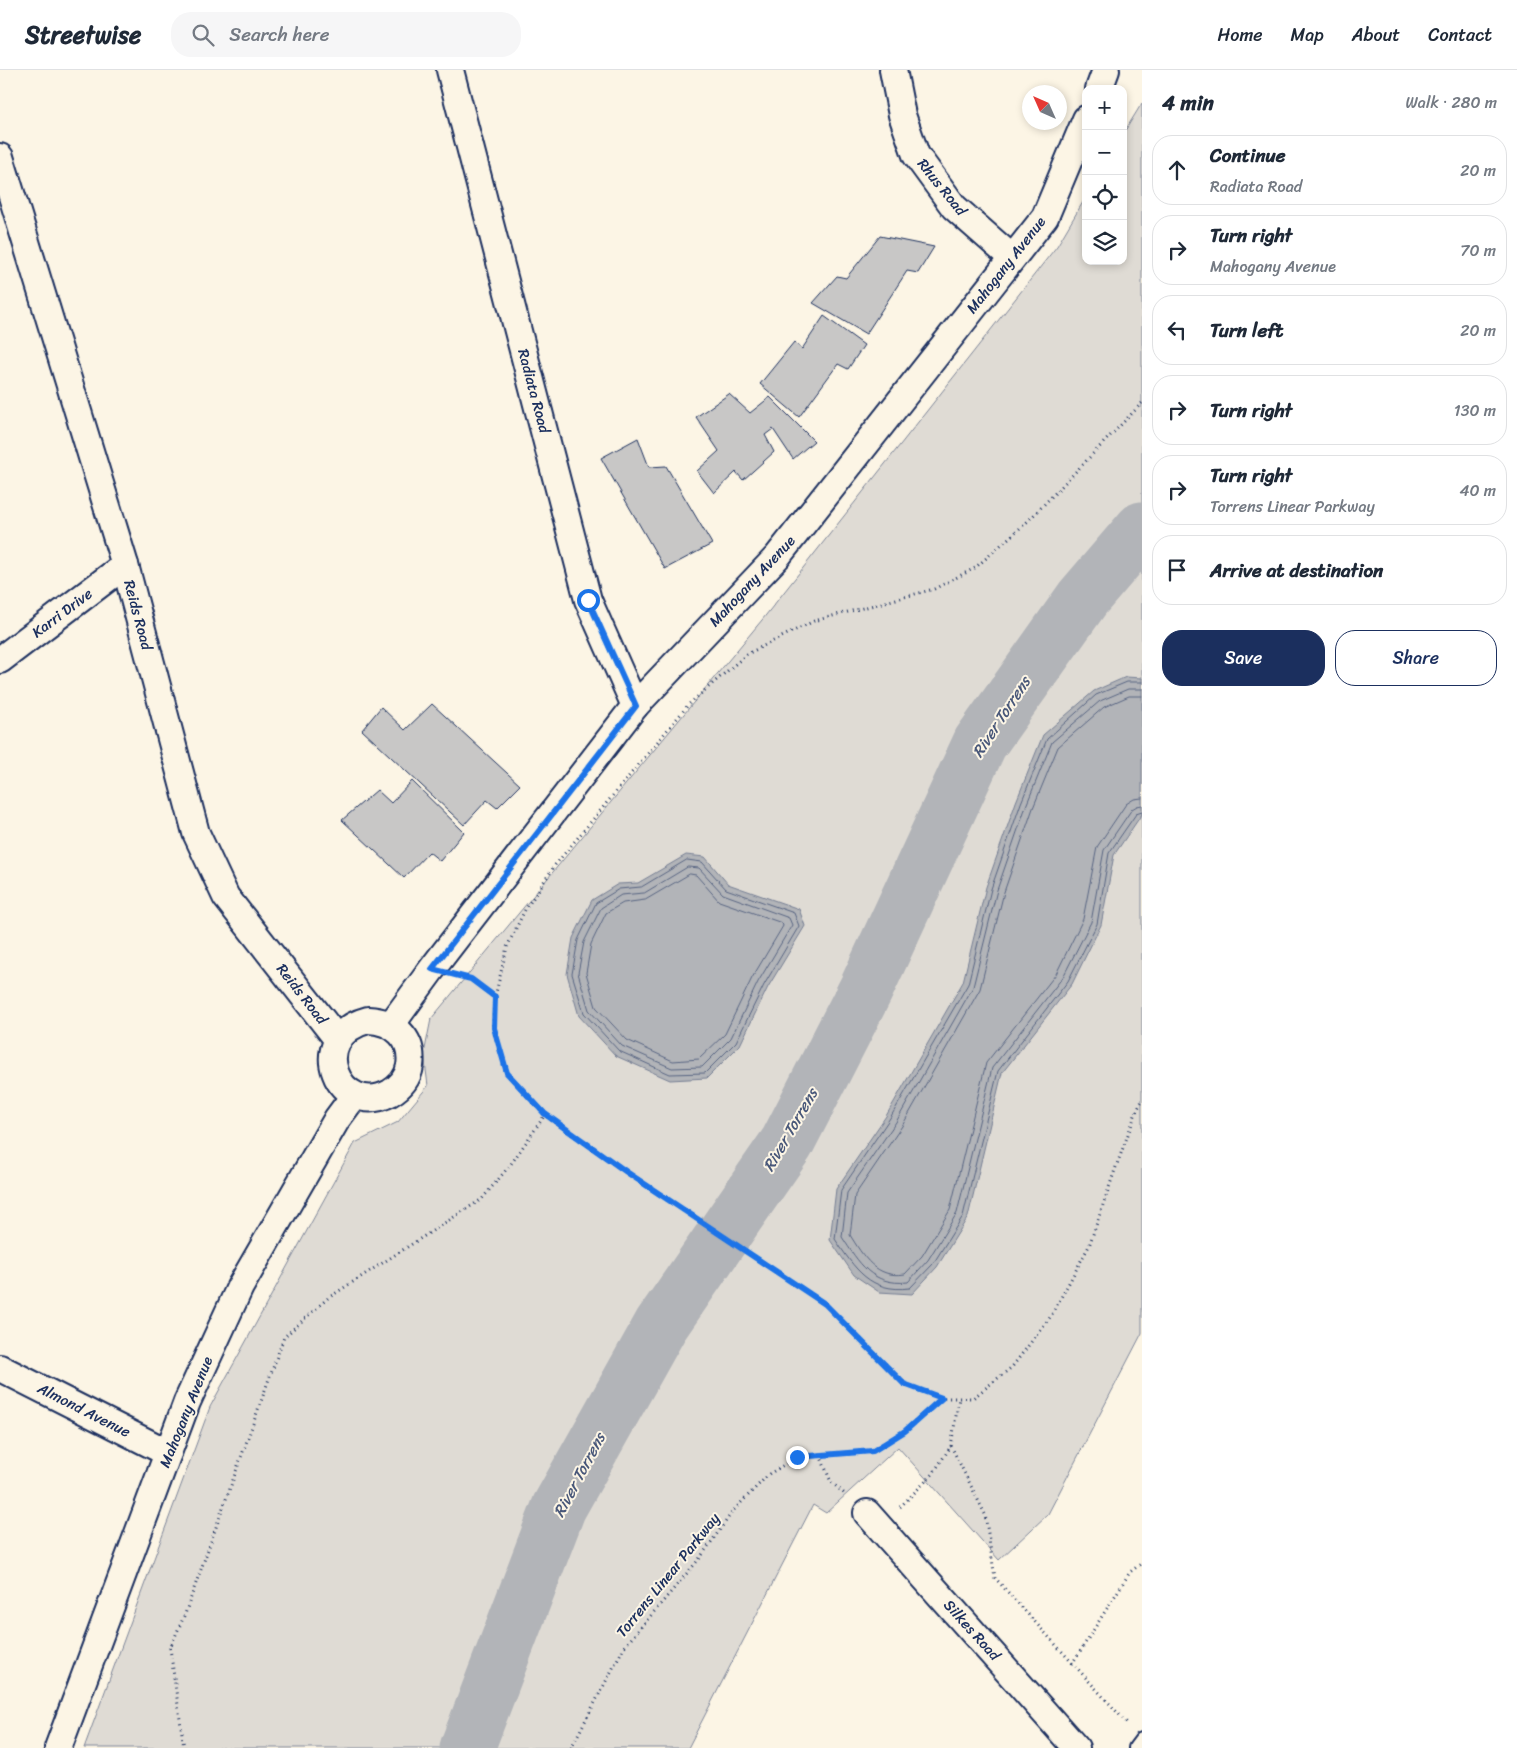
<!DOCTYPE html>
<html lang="en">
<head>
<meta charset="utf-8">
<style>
  body { margin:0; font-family:Sriracha,sans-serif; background:#f6f6f7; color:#1f2937 }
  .controls { position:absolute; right:15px; top:15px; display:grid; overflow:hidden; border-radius:10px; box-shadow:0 2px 8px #0003 }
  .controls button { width:45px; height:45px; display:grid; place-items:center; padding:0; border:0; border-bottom:1px solid #e0e1e3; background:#fff; color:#1f2937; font:25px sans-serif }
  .compass { position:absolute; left:1022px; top:15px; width:45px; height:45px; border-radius:50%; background:#fff; box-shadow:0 2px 8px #0003; rotate:315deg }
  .stop { position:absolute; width:15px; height:15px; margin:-11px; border:4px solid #1a73e8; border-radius:50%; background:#fff }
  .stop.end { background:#1a73e8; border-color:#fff; box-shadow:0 1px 5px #0008 }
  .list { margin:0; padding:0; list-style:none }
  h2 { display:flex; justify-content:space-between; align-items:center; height:65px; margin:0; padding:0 20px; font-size:21px }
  h2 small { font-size:16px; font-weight:400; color:#747a83 }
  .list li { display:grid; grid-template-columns:32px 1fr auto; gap:15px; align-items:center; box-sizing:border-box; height:70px; margin:0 10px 10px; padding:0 10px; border:1px solid #e0e1e3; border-radius:20px }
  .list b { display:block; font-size:19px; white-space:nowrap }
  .list p { margin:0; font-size:16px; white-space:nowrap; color:#747a83 }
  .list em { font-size:16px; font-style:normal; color:#747a83 }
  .actions { display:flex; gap:10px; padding:15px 20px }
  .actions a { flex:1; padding:11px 0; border:1px solid #1b2f5e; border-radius:20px; text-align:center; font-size:18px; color:#1b2f5e }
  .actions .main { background:#1b2f5e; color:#fff }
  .icon { flex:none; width:28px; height:28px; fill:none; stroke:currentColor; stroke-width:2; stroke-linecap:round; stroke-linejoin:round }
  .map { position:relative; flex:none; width:1142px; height:1678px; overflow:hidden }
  header { display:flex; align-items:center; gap:30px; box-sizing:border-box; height:70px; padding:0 25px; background:#fff; border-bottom:1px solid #e0e1e3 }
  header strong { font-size:24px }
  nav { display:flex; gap:28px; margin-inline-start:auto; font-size:18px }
  .search { width:350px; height:45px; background:#f6f6f7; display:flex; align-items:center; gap:12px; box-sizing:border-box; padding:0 18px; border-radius:20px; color:#747a83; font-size:19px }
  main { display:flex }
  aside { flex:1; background:#fff }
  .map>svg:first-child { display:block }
  .green { fill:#dfdbd4; stroke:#7d8599 }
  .water { fill:#b2b4b8; stroke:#767f94 }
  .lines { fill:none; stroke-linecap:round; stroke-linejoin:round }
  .shore { stroke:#576482; stroke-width:1 }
  .river { stroke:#b2b4b8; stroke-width:55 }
  .building { fill:#c8c7c6; stroke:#1b2f5e }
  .lane-casing { stroke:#1b2f5e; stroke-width:18 }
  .street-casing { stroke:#1b2f5e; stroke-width:30 }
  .path { stroke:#1b2f5e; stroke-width:3; stroke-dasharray:1 4; stroke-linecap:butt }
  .lane { stroke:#fcf5e5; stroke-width:14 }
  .street { stroke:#fcf5e5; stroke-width:26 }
  .route { stroke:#1a73e8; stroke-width:6 }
  .labels { text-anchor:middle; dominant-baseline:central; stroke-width:4; stroke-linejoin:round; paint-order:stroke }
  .street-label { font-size:15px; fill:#1b2f5e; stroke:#fcf5e5 }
  .water-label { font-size:16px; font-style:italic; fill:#485779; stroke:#fcf5e5 }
</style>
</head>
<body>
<header>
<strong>Streetwise</strong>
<div class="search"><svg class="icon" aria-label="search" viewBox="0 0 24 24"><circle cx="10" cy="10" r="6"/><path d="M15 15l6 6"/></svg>Search here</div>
<nav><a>Home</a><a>Map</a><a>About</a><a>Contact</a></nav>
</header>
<main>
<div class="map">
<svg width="1142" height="1678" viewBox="0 0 1142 1678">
  <rect width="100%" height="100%" fill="#fcf5e5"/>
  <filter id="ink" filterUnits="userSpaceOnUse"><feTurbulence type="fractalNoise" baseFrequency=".02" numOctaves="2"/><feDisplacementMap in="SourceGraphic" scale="10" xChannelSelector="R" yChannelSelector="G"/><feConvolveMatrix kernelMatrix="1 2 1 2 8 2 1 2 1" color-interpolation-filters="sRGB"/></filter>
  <g filter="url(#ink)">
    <path class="green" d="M1142,33v1230l-94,181 -49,46 -101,-113 -72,66 -13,-8 -125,243h-604l126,-341 145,-264 43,-21 30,-36 -4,-32 7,-35 331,-399 295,-374 29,-49v64h37v-127z"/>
    <g class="water">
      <path d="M1126,607l16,1v136l-28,41 -13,70 -29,59 -70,89 -34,144 -31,50 -25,27 -33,-2 -25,-17 -24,-35 6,-51 50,-73 77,-134 23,-95 30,-85 27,-67 51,-44z"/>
      <path d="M686,785l19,2 23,27 71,25 6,17 -37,61 -28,58 -33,33 -37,2 -54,-24 -37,-40 -12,-42 6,-36 19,-38 26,-16 20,-1z"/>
    </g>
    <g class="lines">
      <g class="shore">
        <path d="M1142,612h-15l-31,13 -49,44 -26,64 -30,86 -23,95 -78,134 -49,72 -6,49c20,30 35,54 75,49l23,-24 30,-48 35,-145 70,-90 29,-57 12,-71 27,-39 6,-2"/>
        <path d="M1142,619h-14l-28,12 -48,41 -26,64 -29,84 -24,97 -77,135 -49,71 -5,44c17,26 30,49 66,45l20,-22 29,-47 35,-145 71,-91 28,-55 13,-72 28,-41 5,-3 5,-1"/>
        <path d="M1142,626h-13l-25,11 -46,40 -25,61 -29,84 -24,97 -78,137 -47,69 -5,40c13,21 26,44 55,39l17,-18 28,-46 36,-147 70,-89 27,-55 14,-72 29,-43 8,-5 8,-1"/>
        <path d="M687,790l15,2 24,27 68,24 5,13 -35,59 -28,57 -31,31 -35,1 -51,-23 -35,-38 -12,-39 6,-34 18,-37 23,-14 22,-2z"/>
        <path d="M688,797l11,1 24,26 66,24 3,7 -34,57 -27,56 -29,29 -30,1 -50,-22 -33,-36 -11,-37 6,-31 17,-34 20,-13 23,-2z"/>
        <path d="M690,804l6,1 23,26 63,22 1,3 -31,52 -27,56 -26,25 -26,2 -46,-21 -31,-33 -10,-34 5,-29 15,-31 17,-10 22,-3z"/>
      </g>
      <path class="river" d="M467,1678l92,-241 102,-182 126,-182 79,-154 114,-246 103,-145 59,-69"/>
    </g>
    <g class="building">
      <path d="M880,166l54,11 -16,26 -11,-2 -41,63 -53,-31 24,-27 9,2z"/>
      <path d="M824,246l40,29 -16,24 -10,-5 -39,53 -39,-33 34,-42 8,7z"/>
      <path d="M729,324l21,19 20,-16 44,44 -21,18 -20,-30 -8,6 9,17 -31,28 -7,-8 -22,21 -17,-22 22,-20 -23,-34z"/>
      <path d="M638,368l11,29 17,-1 46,78 -47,25 -64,-111z"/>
      <path d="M432,634l88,81 -23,23 -10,-8 -23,25 -102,-95 19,-23 24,23z"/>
      <path d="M412,711l52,51 -24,29 -11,-9 -25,26 -62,-58 35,-30 14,13z"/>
    </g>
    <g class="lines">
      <g class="lane-casing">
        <path id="lane" d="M1136,1678l6,-8"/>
      </g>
      <g class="street-casing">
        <g id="street">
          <path d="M450,0l138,530 47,106"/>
          <path d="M893,0l9,45 14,40 38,52 58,51"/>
          <path d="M1099,19l7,-19"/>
          <path d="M0,87l125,408 71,268 30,64 112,143"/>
          <path d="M0,590l125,-95"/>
          <path d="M368,950c26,1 46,18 42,46 -2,12 -10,21 -20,27 -51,27 -87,-56 -22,-73z"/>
          <path d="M391,955l41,-56 203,-263 142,-149 268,-340 41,-98"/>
          <path d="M0,1298l168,85"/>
          <path d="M867,1443l209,235"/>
          <path d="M58,1678l129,-346 53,-115 97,-168 17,-23"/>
        </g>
      </g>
      <g class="path">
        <path d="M1142,333l-114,118 -53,47 -41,21 -120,32 -67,33 -58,50 -134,161 -30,45 -18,37 -12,50 -2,31 14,45 38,42 83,58 197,131 80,80 37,14h31l39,-31 39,-51 38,-70 27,-79 21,-57 5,-9"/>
        <path d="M462,907l9,2 23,18"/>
        <path d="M951,1376l34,68 10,64 132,145"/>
        <path d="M820,1385l11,27 15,13"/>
        <path d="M900,1437l32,-32 19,-29 8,-48"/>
        <path d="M1072,1594l58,-92 12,-9"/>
        <path d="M184,1678l-14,-100 15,-34 99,-277 44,-39 154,-99 29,-35 34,-49"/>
        <path d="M571,1678l53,-101 76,-89 33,-47 36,-37 28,-17 76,-6 32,-20 37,-33"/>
      </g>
      <use href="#lane" class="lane"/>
      <use href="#street" class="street"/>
    </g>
  </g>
  <g class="lines" filter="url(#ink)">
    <path class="route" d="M588,530l48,106 -204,263 39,10 24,18 -1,31 13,45 38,41 83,59 197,131 79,80 38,14 -37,33 -32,20 -76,6"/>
  </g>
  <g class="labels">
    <g class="street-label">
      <text transform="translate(942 117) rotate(51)">Rhus Road</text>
      <text transform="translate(1006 195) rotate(-52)">Mahogany Avenue</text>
      <text transform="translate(534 321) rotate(75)">Radiata Road</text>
      <text transform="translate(752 511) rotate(-47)">Mahogany Avenue</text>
      <text transform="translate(62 543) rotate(-37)">Karri Drive</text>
      <text transform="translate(138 545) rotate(75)">Reids Road</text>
      <text transform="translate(302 924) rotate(52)">Reids Road</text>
      <text transform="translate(84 1340) rotate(27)">Almond Avenue</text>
      <text transform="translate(186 1342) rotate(-68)">Mahogany Avenue</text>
      <text transform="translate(668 1505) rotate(-51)">Torrens Linear Parkway</text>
      <text transform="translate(972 1560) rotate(48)">Silkes Road</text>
    </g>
    <g class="water-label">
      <text transform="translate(1001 647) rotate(-57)">River Torrens</text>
      <text transform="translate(790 1060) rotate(-60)">River Torrens</text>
      <text transform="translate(579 1405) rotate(-62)">River Torrens</text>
    </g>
  </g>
</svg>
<div class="controls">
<button>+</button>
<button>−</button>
<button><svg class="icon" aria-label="locate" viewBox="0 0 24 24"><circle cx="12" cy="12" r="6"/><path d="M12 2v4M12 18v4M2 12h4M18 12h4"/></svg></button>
<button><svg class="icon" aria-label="layers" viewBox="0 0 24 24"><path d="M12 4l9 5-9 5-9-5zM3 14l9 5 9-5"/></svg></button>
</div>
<svg class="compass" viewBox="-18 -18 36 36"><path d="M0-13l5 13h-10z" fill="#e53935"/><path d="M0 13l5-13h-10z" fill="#747a83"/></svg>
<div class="stop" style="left:588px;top:530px"></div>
<div class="stop end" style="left:797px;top:1387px"></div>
</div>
<aside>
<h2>4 min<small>Walk · 280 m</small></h2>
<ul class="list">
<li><svg class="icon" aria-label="ahead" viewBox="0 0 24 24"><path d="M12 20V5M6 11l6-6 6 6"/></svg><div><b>Continue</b><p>Radiata Road</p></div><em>20 m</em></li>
<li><svg class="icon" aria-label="right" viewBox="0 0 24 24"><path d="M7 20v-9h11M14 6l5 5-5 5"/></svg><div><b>Turn right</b><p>Mahogany Avenue</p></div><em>70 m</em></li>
<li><svg class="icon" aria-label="left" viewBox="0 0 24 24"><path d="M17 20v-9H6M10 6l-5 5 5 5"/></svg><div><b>Turn left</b></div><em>20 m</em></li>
<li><svg class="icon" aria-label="right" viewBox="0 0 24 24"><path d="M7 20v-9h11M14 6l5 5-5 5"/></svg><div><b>Turn right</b></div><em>130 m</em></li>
<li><svg class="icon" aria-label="right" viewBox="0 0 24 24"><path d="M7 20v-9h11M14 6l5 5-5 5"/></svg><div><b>Turn right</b><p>Torrens Linear Parkway</p></div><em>40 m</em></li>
<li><svg class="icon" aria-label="arrive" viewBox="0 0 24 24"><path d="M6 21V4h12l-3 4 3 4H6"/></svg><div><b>Arrive at destination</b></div></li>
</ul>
<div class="actions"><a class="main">Save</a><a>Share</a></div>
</aside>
</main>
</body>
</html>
